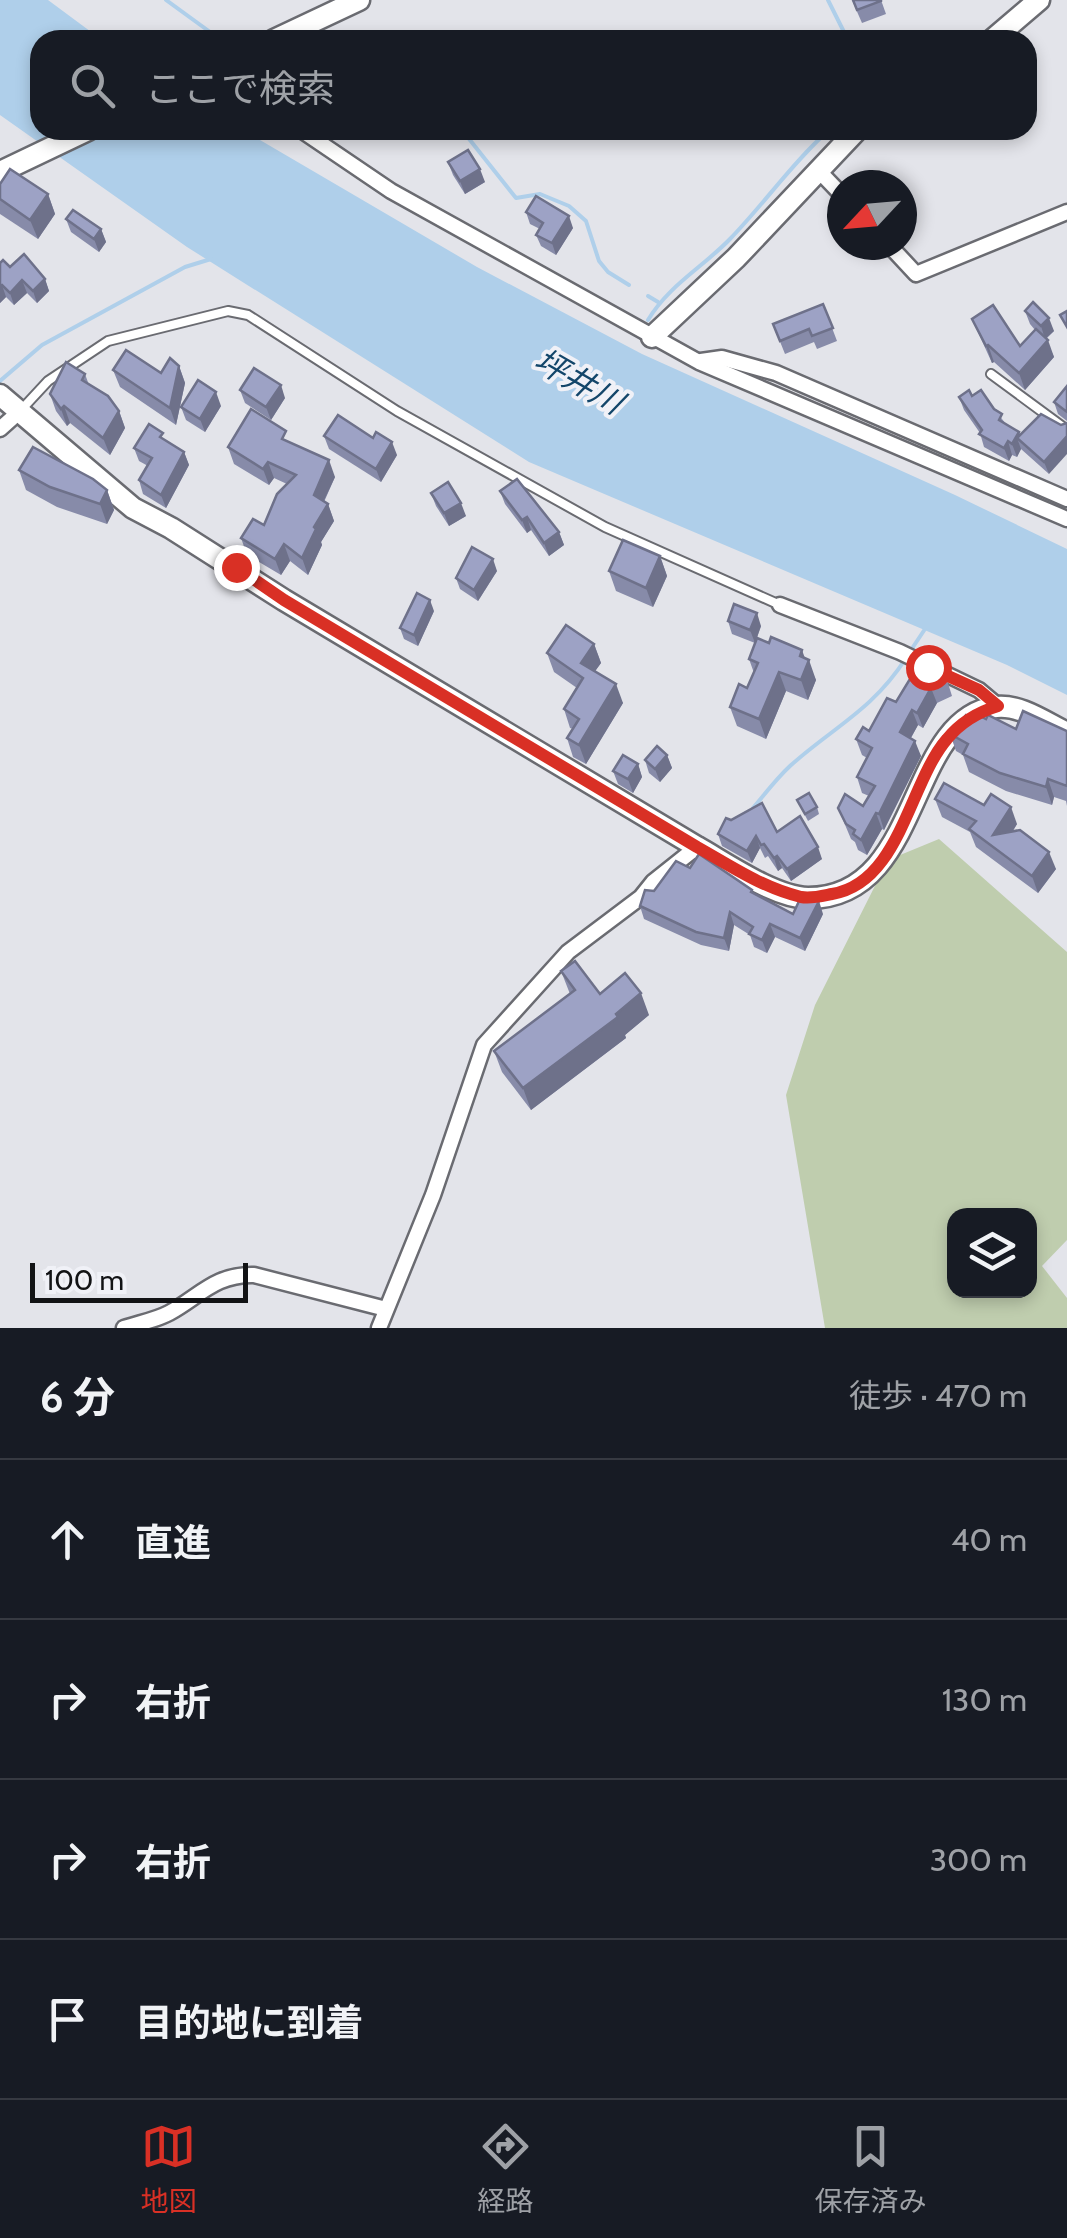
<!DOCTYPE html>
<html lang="ja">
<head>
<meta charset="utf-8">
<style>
  body { margin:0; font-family:Cabin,"Noto Sans JP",sans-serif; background:#20242c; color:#f1f3f6 }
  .controls { position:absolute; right:30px; bottom:30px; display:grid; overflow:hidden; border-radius:20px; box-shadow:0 5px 15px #0003 }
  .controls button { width:90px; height:90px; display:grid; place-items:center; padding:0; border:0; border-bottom:2px solid #363941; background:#171b24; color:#f1f3f6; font:50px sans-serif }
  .compass { position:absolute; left:827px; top:170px; width:90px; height:90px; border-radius:50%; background:#171b24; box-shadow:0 5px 15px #0003; rotate:244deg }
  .scale { position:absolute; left:30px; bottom:25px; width:218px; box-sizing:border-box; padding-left:10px; border:5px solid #121315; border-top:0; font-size:28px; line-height:35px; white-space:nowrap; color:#121315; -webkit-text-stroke:8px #f0f1f7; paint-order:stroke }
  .stop { position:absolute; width:30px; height:30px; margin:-22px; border:8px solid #d93025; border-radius:50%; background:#fff }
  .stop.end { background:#d93025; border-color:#fff; box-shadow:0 2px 10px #0008 }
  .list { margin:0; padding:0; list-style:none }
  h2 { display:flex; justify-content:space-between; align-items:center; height:130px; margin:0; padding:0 40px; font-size:42px }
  h2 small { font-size:32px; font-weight:400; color:#9ea1a6 }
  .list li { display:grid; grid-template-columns:65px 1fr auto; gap:30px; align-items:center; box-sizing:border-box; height:160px; padding:0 40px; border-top:2px solid #363941 }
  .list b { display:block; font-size:38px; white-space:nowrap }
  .list em { font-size:32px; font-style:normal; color:#9ea1a6 }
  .icon { flex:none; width:55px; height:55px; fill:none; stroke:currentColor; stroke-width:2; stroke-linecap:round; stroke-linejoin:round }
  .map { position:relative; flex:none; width:1067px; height:1328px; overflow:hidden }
  .search { position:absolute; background:#171b24; box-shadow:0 5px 15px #0003; left:30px; right:30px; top:30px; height:110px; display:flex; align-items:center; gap:25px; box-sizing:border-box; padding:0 35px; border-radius:30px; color:#9ea1a6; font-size:38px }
  .sheet { height:770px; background:#171b24 }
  nav { display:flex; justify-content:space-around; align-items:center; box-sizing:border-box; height:140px; border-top:2px solid #363941; background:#171b24; font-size:28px; color:#9ea1a6 }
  nav a { display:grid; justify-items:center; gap:5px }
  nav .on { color:#d93025 }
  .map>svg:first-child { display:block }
  .green { fill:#bfcdae; fill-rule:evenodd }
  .water { fill:#afcfea }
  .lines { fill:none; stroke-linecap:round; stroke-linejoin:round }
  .stream { stroke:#afcfea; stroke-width:4 }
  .lane-casing { stroke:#6a6b71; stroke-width:12 }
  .street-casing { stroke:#6a6b71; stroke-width:19 }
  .secondary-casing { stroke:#6a6b71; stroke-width:25 }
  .lane { stroke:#fff; stroke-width:8 }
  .street { stroke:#fff; stroke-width:14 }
  .secondary { stroke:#fff; stroke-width:20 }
  .wall { fill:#878ba9 }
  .shaded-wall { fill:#6e718a }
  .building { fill:#9da2c5; stroke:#6e718a; stroke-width:2.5 }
  .route { stroke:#d93025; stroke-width:12 }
  .labels { text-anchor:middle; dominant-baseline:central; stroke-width:8; stroke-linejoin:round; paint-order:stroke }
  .water-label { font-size:32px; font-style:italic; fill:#13466a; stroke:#f0f1f7 }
</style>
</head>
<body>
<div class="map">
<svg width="1067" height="1328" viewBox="0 0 1067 1328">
  <rect width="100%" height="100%" fill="#e3e4ea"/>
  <path class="green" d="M939,839l128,113v288l-25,26 25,32v30h-242l-39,-233 29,-90 73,-145zM954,1216h76v74h-76z"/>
  <path class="water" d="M0,0h48l54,40h-62v90h203l234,137 165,87 313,141 112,54v146l-60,-30 -478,-203 -342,-215 -187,-132z"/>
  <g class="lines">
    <g class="stream">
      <path d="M166,0l55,40"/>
      <path d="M828,0l20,40"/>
      <path d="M462,130l54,68 24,-4 29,12 17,15 13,40 9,11 21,13"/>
      <path d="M648,296l10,6"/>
      <path d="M648,320c20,-34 55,-53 82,-81 34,-35 62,-76 99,-109"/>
      <path d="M0,381l42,-36 143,-78 26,-8"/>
      <path d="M911,650l14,-21"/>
      <path d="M753,808c12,-14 23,-29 37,-42 42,-38 83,-56 116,-108"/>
    </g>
    <g class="lane-casing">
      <g id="lane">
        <path d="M991,374l76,56"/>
        <path d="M22,409l26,-28 60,-40 120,-30 20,4 149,96 208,116 175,78"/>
      </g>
    </g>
    <g class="street-casing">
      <g id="street">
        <path d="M301,130l90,61 308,171 368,157"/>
        <path d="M818,170l24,25"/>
        <path d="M889,245l27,29 151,-62"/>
        <path d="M701,361l21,-3 54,15 291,126"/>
        <path d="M0,429l19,-17"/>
        <path d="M780,605l120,47 79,38 19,16"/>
        <path d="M124,1328c15,-5 32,-8 45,-15 31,-17 46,-39 85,-38l132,34"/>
        <path d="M379,1328l54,-133 51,-150 84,-93 73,-55 12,-15 44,-35"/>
      </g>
    </g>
    <g class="secondary-casing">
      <g id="secondary">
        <path d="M274,40l85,-40"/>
        <path d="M992,40l47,-40"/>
        <path d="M0,172l88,-42"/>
        <path d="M652,337l84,-79 121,-128"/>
        <path d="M0,395l133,113 38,20 113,72 413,247c30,17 77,50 111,51 116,0 97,-179 188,-191 24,-3 50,16 71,26"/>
      </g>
    </g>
    <use href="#lane" class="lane"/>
    <use href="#street" class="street"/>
    <use href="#secondary" class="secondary"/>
  </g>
  <g class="wall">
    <path d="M852,0h29l5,14 -24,9z"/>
    <path d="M448,162l37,20 -20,12 -12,-19z"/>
    <path d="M0,184l48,10 7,20 -17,25 -38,-25z"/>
    <path d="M526,212l47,16 -17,27 -15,-9 -5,-11 4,-6 -10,-5z"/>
    <path d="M66,219l35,10 5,13 -7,10 -28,-20z"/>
    <path d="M0,263l45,16 4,12 -12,12 -10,-10 -13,12 -8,-8 -6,6z"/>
    <path d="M823,304l14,37 -20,8 -3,-7 -29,12 -12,-30z"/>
    <path d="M1025,311l29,20 -8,8 8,18 -29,33 -31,-28 -2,1 -20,-44 48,27 15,-16 -5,-6z"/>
    <path d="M179,366l6,17 -9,42 -56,-38 -7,-17 48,3z"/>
    <path d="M85,374l4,11 30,26 6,17 -15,27 -40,-32 -3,3 -11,-15 -6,-17z"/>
    <path d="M1067,386v35l-9,-7 -4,-12z"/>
    <path d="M240,390l45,8 -14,22 -26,-17z"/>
    <path d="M972,396l22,13 12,15 13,8 1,3 21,-21 8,60 -28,-25 -4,8 -5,-2 -3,6 -25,-14 -4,-14 -16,-23 -5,-13z"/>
    <path d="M221,406l-16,26 -19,-12 -5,-13z"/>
    <path d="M324,436l73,19 -16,27 -52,-33z"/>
    <path d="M166,441l18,11 5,13 -23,43 -23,-14 -4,-14 9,-14 -9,-5 -5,-13z"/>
    <path d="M290,443l45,34 -11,25 4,2 6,17 -13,21 1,3 -14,30 -18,-14 -9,14 -34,-20 -6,-17 23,-13 23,-41 -13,-6 -5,7 -35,-21 -6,-17z"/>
    <path d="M19,470l88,20 7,20 -7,14 -50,-17 -31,-17z"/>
    <path d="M500,491l59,41 5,13 -15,11 -18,-26 -4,3 -22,-29z"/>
    <path d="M431,493l35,23 -17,10 -13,-20z"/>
    <path d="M660,556l7,20 -14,31 -37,-16 -7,-20z"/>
    <path d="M497,571l-19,30 -18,-12 -4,-11z"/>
    <path d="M434,611l-16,35 -14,-7 -4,-11z"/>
    <path d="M728,621l33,5 -6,17 -23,-9z"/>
    <path d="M594,644l7,19 -6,8 28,32 -37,61 -13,-7 -6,-19 6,-9 -3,-1 -6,-19 13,-21 -23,-16 -7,-19z"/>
    <path d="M749,659h56l11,21 -8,20 -22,-9 -20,48 -29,-13 -7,-19 17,-19 7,-15z"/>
    <path d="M947,680l5,16 -15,7 -14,25 -5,-3 -7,13 10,18 -37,74 -2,-1 -15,26 -9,-5 -3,-8 -4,-3 -13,-31 25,-2 6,-10 -7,-3 -5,-16 10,-19 -5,-3 -6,-16 13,-8 27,-29z"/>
    <path d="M972,718l14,1 30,10 51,2v75l-1,-5 -12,-4 -2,8 -46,-14 -37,-19 -6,-17 -7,-4 -6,-17z"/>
    <path d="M667,755l5,13 -12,14 -11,-9 -4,-13z"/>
    <path d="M638,764l4,13 -9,16 -15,-9 -5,-13z"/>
    <path d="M935,799l82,25 -4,7 43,38 -18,24 -62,-46 -6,-15 -28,-15z"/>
    <path d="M797,800l20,7 2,7 -11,7z"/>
    <path d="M731,820l46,12 45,27 -31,22 -9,-13 -4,3 -10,-15 -3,2 -5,-10 -8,15 -30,-17 -4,-12z"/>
    <path d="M690,868l64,26 39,20h30l-18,37 -30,-14 -8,16 -13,-6 -4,-12 -16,-10 -5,26 -28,-6 -57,-26 -4,-13 14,-15z"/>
    <path d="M561,971l39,23 49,21 -24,20 1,3 -95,72 -29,-38 -8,-21 76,-57z"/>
  </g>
  <g class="shaded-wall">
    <path d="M480,169l5,13 -20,12 -5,-13z"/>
    <path d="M48,194l7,20 -17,25 -8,-19z"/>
    <path d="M569,216l4,12 -17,27 -4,-12z"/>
    <path d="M101,229l5,13 -7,10 -5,-13z"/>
    <path d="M45,279l4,12 -12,12 -4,-12z"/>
    <path d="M22,280l5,13 -13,12 -4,-12z"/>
    <path d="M2,285l4,12 -6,6v-17z"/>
    <path d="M1049,318l5,13 -9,8 -4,-13z"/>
    <path d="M1048,340l6,17 -29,33 -6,-17z"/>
    <path d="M988,345l6,17 -2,1 -6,-17z"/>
    <path d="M179,366l6,17 -9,42 -6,-17z"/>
    <path d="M281,385l4,13 -14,22 -5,-13z"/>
    <path d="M216,392l5,14 -16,26 -5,-13z"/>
    <path d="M64,406l6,17 -3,3 -6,-17z"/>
    <path d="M119,411l6,17 -15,27 -7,-17z"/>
    <path d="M1019,432l4,12 -6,-6 4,11 -4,8 -5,-13z"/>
    <path d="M1067,436v18l-18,20 -5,-12z"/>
    <path d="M1008,441l4,14 -3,6 -5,-13z"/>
    <path d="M392,442l5,13 -16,27 -5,-13z"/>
    <path d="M184,452l5,13 -23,43 -5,-13z"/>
    <path d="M329,460l6,17 -16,34 -5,-16z"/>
    <path d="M268,462l6,16 -5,7 -6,-16z"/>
    <path d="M107,490l7,20 -7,14 -7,-20z"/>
    <path d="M461,503l5,13 -17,10 -5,-13z"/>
    <path d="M328,504l6,17 -13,21 1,3 -14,30 -6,-17 12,-31z"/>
    <path d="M527,517l4,13 -4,3 -5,-13z"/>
    <path d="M559,532l5,13 -15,11 -5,-13z"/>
    <path d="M284,544l6,17 -9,14 -6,-16z"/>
    <path d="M660,556l7,20 -14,31 -7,-19z"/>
    <path d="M493,559l4,12 -19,30 -4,-11z"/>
    <path d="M430,600l4,11 -16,35 -4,-11z"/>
    <path d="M757,613l4,13 -6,17 -5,-13z"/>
    <path d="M594,644l7,19 -13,18 -7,-18z"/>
    <path d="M802,650l5,14 2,-4 7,20 -8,20 -7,-20 -1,-24z"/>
    <path d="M779,672l7,19 -20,48 -7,-20z"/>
    <path d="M616,684l7,19 -37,61 -7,-19z"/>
    <path d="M931,688l6,15 -14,25 -6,-15z"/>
    <path d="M912,710l6,15 -13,23 -5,-16z"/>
    <path d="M915,741l6,15 -37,74 -5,-16z"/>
    <path d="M667,755l5,13 -12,14 -5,-13z"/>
    <path d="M638,764l4,13 -9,16 -5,-14z"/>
    <path d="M1048,779l6,18 -2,8 -6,-18z"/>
    <path d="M1011,807l6,17 -18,28 -6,-17z"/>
    <path d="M876,813l6,16 -15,26 -6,-15z"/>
    <path d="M756,836l4,12 -8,15 -5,-12z"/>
    <path d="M818,847l4,12 -31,22 -4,-12z"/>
    <path d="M1049,852l7,17 -18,24 -6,-17z"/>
    <path d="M777,856l5,12 -4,3 -4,-13z"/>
    <path d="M819,901l4,13 -18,37 -5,-13z"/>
    <path d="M730,912l4,13 -5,26 -5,-13z"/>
    <path d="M770,924l5,13 -8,16 -5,-13z"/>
    <path d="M641,993l8,22 -24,20 1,3 -95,72 -8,-22z"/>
  </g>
  <g class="building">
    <path d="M853,0h28v1l-24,9z"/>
    <path d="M468,150l12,19 -20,12 -12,-19z"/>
    <path d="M10,169l38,25 -18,26 -30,-21v-15z"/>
    <path d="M536,196l33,20 -17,27 -16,-8 7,-12 -17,-11z"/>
    <path d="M73,210l28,19 -7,10 -28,-20z"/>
    <path d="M24,254l21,25 -12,12 -11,-11 -12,13 -8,-8 -2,1v-23l3,-3 7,7z"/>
    <path d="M1033,302l16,16 -8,8 -16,-15z"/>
    <path d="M823,304l10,24 -21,8 -3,-7 -29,12 -7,-17z"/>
    <path d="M993,305l27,41 16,-17 12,11 -29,33 -31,-28 -2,1 -14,-27z"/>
    <path d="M1067,311v16l-7,-12z"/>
    <path d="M126,350l35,23 9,-15 9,8 -9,42 -57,-38z"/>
    <path d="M66,362l19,12 -3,6 26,16 11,15 -16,27 -39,-32 -3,3 -11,-15z"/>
    <path d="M254,368l27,17 -15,22 -26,-17z"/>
    <path d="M198,380l18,12 -16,27 -19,-12z"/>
    <path d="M1067,386v26l-13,-10z"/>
    <path d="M969,390l3,6 9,-6 13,19 8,5 -3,6 20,12 -7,12 -4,-3 -4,7 -25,-14 3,-4 -23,-33z"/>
    <path d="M251,409l35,22 -4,8 47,21 -15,35 14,9 -14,23 2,2 -14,29 -18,-14 -9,15 -34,-21 12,-19 11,6 13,-31 19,-19 -28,-13 -5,7 -35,-22z"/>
    <path d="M1041,414l20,11 6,-2v13l-23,26 -27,-24z"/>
    <path d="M338,415l35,23 3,-6 16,10 -16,27 -52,-33z"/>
    <path d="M149,424l14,9 -3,4 24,15 -23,43 -22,-15 13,-22 -18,-10z"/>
    <path d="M33,447l60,32 14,11 -7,14 -50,-17 -31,-17z"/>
    <path d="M517,479l42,53 -15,11 -17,-26 -5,3 -22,-29z"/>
    <path d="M448,482l13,21 -17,10 -13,-20z"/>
    <path d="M623,540l37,16 -14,32 -37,-17z"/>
    <path d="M472,547l21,12 -19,31 -18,-12z"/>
    <path d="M417,593l13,7 -16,35 -14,-7z"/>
    <path d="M734,604l23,9 -7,17 -22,-9z"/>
    <path d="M566,625l28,19 -13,19 35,21 -37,61 -12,-7 12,-19 -15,-10 19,-31 -36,-25z"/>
    <path d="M771,637l31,13 -2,6 9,4 -8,20 -22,-8 -20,47 -29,-12 9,-23 8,4 11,-25 -9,-4 8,-21 12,5z"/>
    <path d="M931,666l12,6 4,8 -16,8 -14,25 -5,-3 -12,22 15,9 -36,73 -3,-1 -15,27 -8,-6 2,-4 -9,-6 -8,-16 7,-14 18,12 12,-20 -18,-9 15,-29 -16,-9 7,-12 6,4 18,-33 9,4 17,-28z"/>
    <path d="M1023,711l44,20v55l-19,-7 -2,8 -46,-14 -37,-19 5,-10 -18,-10 16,-19 6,3 2,-5 12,6 2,-4 28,14z"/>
    <path d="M657,746l10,9 -12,14 -10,-9z"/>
    <path d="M623,755l15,9 -10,15 -15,-8z"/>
    <path d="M944,783l40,22 7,-11 20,13 -18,28 27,-5 29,22 -17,24 -63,-47 7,-8 -41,-22z"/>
    <path d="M809,793l8,14 -12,7 -8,-14z"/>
    <path d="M762,803l15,29 23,-16 18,31 -31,22 -10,-13 -3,2 -10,-14 -3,1 -5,-9 -9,15 -29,-17 8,-16 5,2z"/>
    <path d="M699,854l53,36 -1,2 42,22 7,-15 19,2 -19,37 -30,-14 -8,16 -13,-6 4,-7 -23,-15 -6,26 -28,-6 -56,-26 5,-16 9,1 22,-30 14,7z"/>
    <path d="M575,961l25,33 25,-21 16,20 -25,21 2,3 -95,71 -29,-37 81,-61 -14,-19z"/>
  </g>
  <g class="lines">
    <path class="route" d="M236,567l48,33 413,247c34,19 66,41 104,50 10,2 21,-1 31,-3 68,-11 77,-111 115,-155 14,-17 31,-27 51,-33l-19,-16 -51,-23"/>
  </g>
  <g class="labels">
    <g class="water-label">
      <text transform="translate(579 381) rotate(30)">坪井川</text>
    </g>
  </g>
</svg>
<div class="controls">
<button><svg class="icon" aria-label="layers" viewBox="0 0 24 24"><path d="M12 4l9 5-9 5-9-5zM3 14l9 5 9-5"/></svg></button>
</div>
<svg class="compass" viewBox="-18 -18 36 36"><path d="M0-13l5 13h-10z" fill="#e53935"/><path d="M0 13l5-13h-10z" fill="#9ea1a6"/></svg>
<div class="scale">100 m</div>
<div class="stop" style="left:928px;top:667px"></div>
<div class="stop end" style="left:236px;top:567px"></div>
<div class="search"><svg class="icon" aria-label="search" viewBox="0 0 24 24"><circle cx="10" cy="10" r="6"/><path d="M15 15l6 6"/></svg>ここで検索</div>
</div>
<section class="sheet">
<h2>6 分<small>徒歩 · 470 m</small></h2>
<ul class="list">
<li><svg class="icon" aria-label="ahead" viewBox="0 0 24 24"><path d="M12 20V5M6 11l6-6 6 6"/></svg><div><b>直進</b></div><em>40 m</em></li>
<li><svg class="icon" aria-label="right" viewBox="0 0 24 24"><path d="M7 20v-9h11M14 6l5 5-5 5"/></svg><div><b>右折</b></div><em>130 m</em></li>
<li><svg class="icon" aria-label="right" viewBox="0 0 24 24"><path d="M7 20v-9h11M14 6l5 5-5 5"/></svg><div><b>右折</b></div><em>300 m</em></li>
<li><svg class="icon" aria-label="arrive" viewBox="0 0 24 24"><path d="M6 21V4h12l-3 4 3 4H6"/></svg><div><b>目的地に到着</b></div></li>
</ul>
</section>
<nav>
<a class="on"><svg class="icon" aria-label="map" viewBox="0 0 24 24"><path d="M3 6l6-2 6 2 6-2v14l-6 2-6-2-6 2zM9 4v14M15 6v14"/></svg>地図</a>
<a><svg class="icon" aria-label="directions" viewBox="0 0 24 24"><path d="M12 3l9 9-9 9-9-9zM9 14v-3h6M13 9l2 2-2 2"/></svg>経路</a>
<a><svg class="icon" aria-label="saved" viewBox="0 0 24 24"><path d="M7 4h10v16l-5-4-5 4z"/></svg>保存済み</a>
</nav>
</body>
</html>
